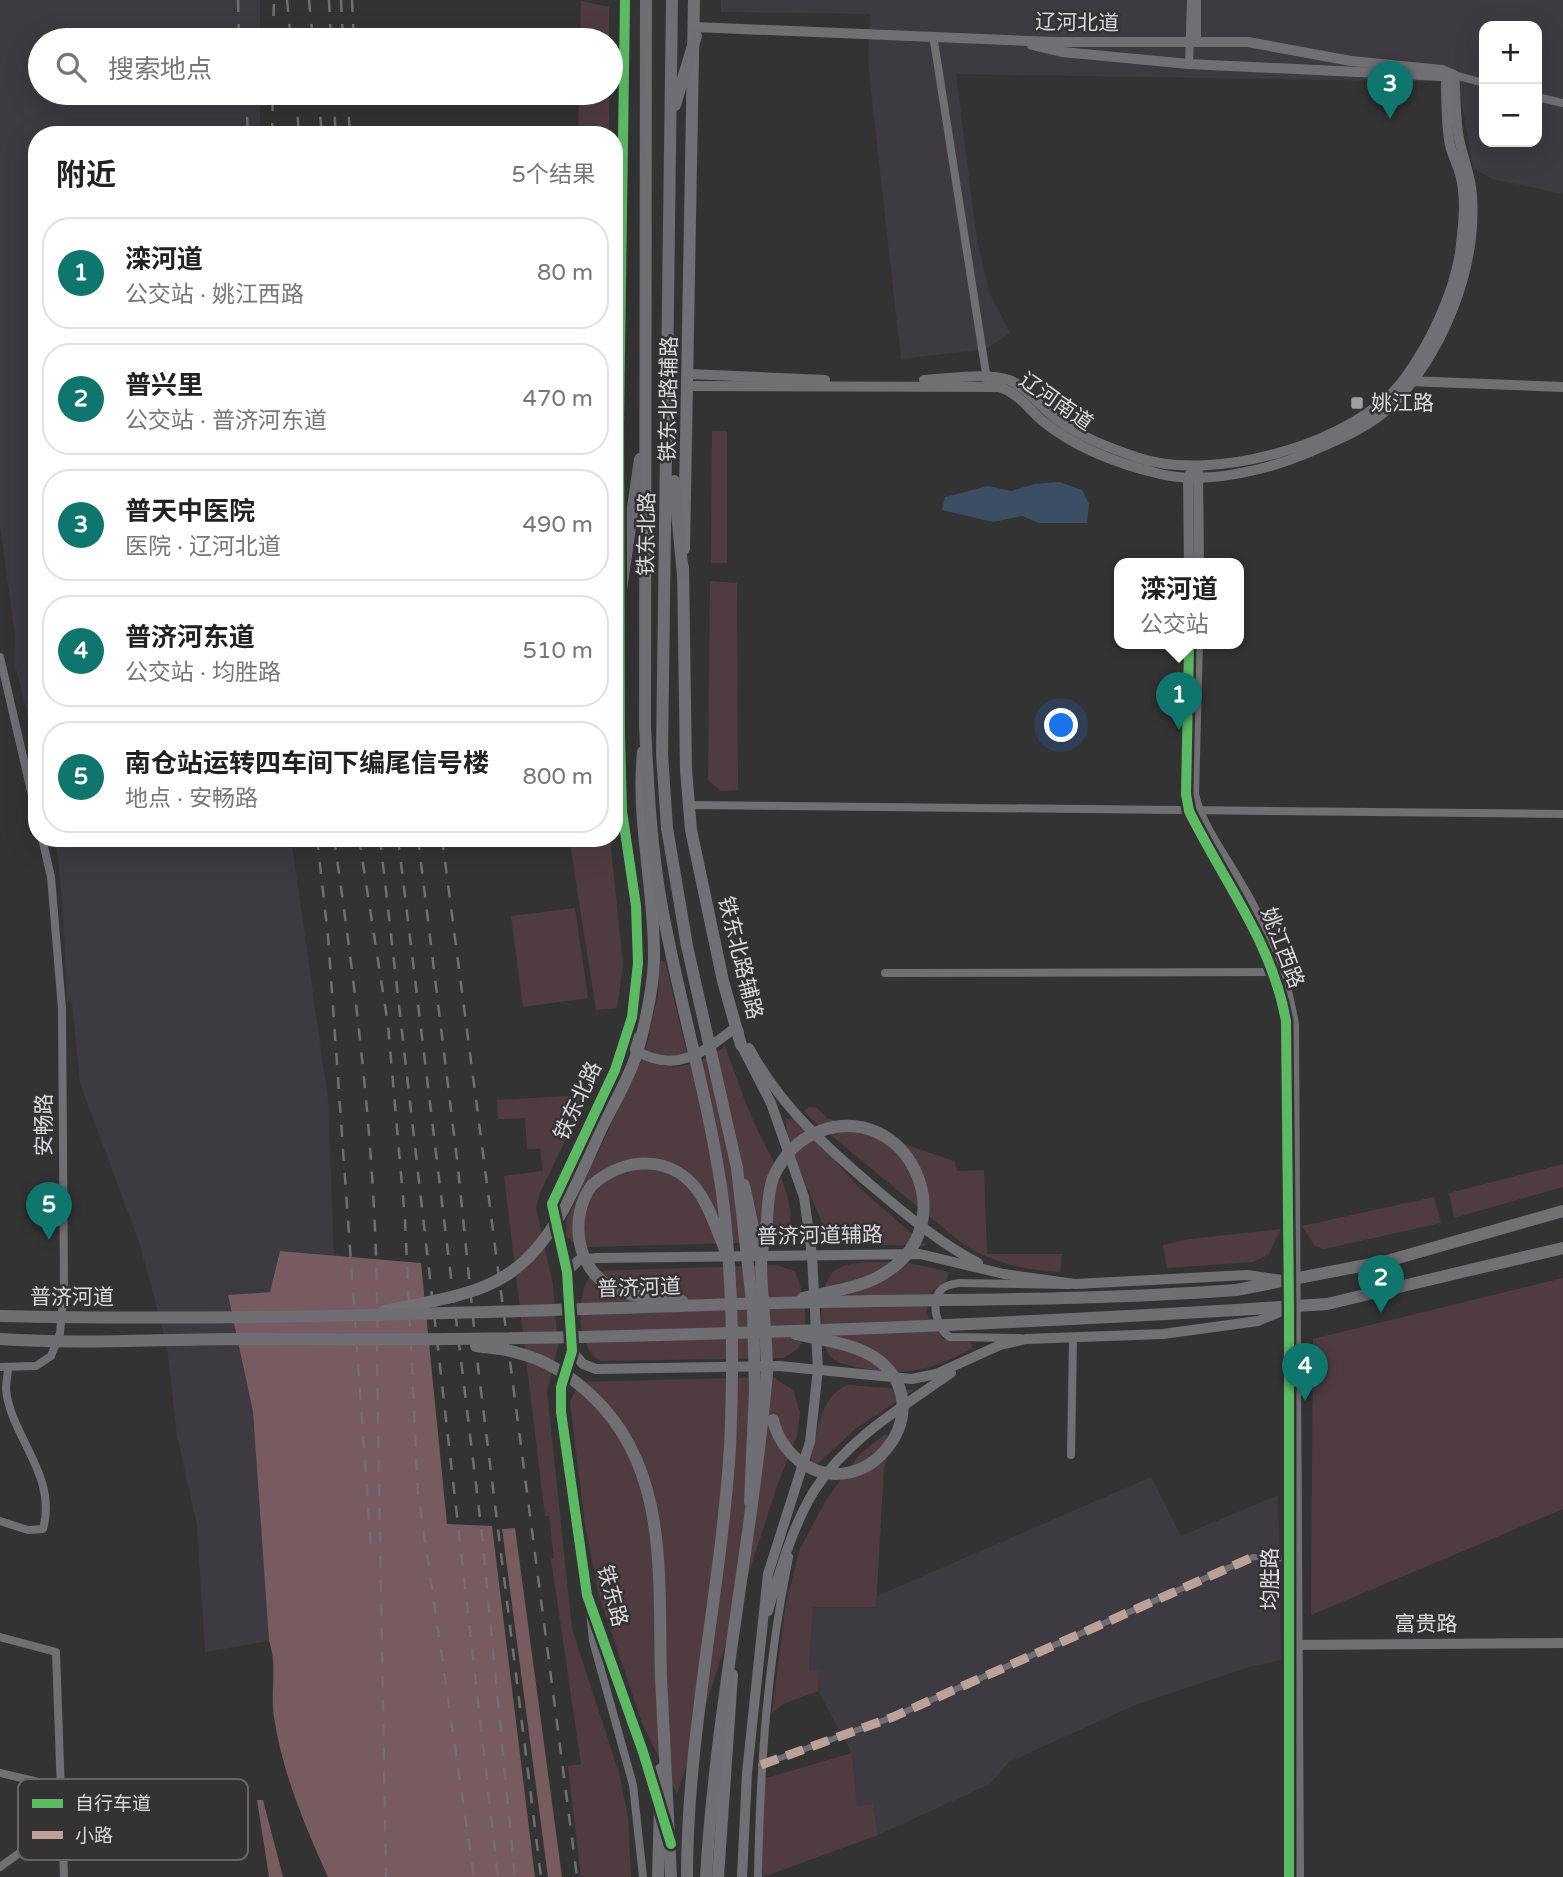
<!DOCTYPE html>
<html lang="zh">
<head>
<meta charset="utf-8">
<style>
  body { margin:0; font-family:"Varela Round","Noto Sans SC",sans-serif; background:#f2f2f2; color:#222 }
  .controls { position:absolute; right:21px; top:21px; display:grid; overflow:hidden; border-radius:14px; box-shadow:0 7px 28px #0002 }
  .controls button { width:63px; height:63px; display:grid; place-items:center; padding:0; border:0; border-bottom:2px solid #e0e0e0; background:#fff; color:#222; font:35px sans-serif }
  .you { position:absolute; left:1062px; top:726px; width:24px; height:24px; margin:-18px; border:5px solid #fff; border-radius:50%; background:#1a73e8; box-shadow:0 0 0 10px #1a73e833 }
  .badge { display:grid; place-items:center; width:46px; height:46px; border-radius:50%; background:#0f766e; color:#fff; font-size:23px; font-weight:700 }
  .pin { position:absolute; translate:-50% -58px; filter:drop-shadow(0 2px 4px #0008) }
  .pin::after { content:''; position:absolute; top:37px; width:24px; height:21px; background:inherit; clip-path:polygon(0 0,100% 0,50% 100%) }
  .popup { position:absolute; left:1114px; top:558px; width:130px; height:91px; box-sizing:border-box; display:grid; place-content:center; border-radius:14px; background:#fff; filter:drop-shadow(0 2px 5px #0005); font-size:23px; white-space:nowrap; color:#767676 }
  .popup b { font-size:26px; color:#222 }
  .popup::after { content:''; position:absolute; left:50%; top:100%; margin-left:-14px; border:14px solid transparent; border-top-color:#fff }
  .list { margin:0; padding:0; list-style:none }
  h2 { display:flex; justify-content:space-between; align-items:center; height:91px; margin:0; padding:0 28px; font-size:30px }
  h2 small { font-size:23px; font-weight:400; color:#767676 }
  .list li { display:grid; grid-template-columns:46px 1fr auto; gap:21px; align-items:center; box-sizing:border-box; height:112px; margin:0 14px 14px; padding:0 14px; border:2px solid #e0e0e0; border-radius:28px }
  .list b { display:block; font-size:26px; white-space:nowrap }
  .list p { margin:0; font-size:23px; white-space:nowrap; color:#767676 }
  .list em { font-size:23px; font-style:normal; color:#767676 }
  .icon { flex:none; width:38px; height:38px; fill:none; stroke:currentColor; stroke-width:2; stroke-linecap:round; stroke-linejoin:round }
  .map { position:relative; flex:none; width:1563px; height:1877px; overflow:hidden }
  .search { position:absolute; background:#fff; box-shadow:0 7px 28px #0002; left:28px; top:28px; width:595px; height:77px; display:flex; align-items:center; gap:18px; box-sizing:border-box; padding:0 24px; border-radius:38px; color:#767676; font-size:26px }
  .panel { position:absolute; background:#fff; box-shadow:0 7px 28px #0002; left:28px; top:126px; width:595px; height:721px; border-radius:28px }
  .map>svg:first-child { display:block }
  .built { fill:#3e3a42; fill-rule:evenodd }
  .green { fill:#503c40 }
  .forest { fill:#785a61 }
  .water { fill:#3b4e63 }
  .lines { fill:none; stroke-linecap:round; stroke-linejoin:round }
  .pedestrian { stroke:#707074; stroke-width:6 }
  .minor { stroke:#707074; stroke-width:8 }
  .tertiary { stroke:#707074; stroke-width:10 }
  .primary { stroke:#707075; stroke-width:12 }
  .trunk { stroke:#6e6e73; stroke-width:12 }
  .rail { stroke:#706f71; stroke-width:2.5; stroke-dasharray:12 12; stroke-linecap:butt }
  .primary-bridge { stroke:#707075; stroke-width:12 }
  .trunk-bridge { stroke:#6e6e73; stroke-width:12 }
  .quiet { stroke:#bda197; stroke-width:9; stroke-dasharray:18 9; stroke-linecap:butt }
  .cycleway-casing { stroke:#343235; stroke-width:15 }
  .cycleway { stroke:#5cba63; stroke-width:10 }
  .poi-dot { fill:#a09fa1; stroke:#343235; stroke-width:2.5 }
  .labels { text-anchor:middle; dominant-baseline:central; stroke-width:5; stroke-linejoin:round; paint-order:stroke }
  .street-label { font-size:21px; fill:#dad9db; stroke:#343235 }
  .poi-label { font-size:21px; fill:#dad9db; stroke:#343235; text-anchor:start }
  .key { fill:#343235; stroke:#666467; stroke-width:2 }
  .key-label { font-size:19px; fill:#dad9db }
</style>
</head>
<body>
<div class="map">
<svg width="1563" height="1877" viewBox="0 0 1563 1877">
  <rect width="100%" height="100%" fill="#343334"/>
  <g class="built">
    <path d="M0,0h260v40h-220v53h220v42h-223v617l-23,-91 1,-25 -15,-111z"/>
    <path d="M721,0h842v194l-71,-15 -19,-11 -15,-86 -502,-8 21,166 13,54 20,39 -24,16 -85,10 -29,-259 -4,-39 2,-47 -149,-2zM1484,26h53v116h-53z"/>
    <path d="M56,838h235l37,262 6,155 -54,-4 -10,41 -42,3 25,117 16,229 -64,11 -8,-127 -20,-89 -10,-90 -27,-101 -60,-162 -8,-79 -5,-4 -4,-90z"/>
    <path d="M1151,1477l30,59 97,-41 3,165 -32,7 -114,38 -126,57 -19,22 -112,51 -5,-30 -16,1 -5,-53 -34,-62 1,-20h-10l4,-64h63l1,-11z"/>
  </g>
  <g class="green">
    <path d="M581,1l28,6v33h-29z"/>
    <path d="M579,93h30v42h-31z"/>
    <path d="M712,431h15v132h-16z"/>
    <path d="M710,581l27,2 1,207 -17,1 -13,-11z"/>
    <path d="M569,838h41l13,127 -6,43 -21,2z"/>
    <path d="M575,908l13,90 -65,9 -12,-91z"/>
    <path d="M660,961l5,1 22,92 -21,3 -21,-5 13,-57z"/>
    <path d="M725,1046c9,24 17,49 27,72 12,29 34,59 38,91 3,15 -6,28 -21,33l-182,5 -12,-3 -9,-9 1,-17 75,-159c29,15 59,6 83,-13z"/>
    <path d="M587,1095l-47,98 -4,15 17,76 5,63 -11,44 25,238 47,144 9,44 3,60h-50l-13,-111 13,-2 -30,-205 3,-1 -5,-42h-4l-41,-340 39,-5 -3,-22h-13l-2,-31 -27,1 -1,-19z"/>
    <path d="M809,1107l8,1 10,10 127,43 3,10 27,-1 3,84h75l-2,18c-37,-2 -66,-9 -97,-28l-153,-126 -6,-7z"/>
    <path d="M798,1118l60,69 68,59 -83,-2 -14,-5 -42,-99 -1,-21z"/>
    <path d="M1563,1164v23l-109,31 -5,-25z"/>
    <path d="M1434,1197l7,26 -117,26 -9,-3 -13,-20z"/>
    <path d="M1281,1229l-13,26 -15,7 -86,6 -4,-23 26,-6z"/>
    <path d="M906,1262l43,10 -3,9 -15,11 -5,21 17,26 27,3 3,6c-43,22 -64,29 -112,20 -10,-2 -23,-4 -30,-11 -14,-12 -13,-79 6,-88 18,-10 48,-6 69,-7z"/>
    <path d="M776,1265l18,6c10,18 18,59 4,77 -4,4 -10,7 -14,10l-183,3c-26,-13 -26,-71 -7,-90z"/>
    <path d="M1563,1278v231l-252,106 2,-276z"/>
    <path d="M773,1377l20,13 7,22 -3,23 -21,54 -99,305 -35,-71 -43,-128 -14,-70 -15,-123 9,-20z"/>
    <path d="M848,1385l66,5 -59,39 -47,44c8,-28 9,-78 40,-88z"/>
    <path d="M884,1435l9,1 -9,32 -8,139h-63l-4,63 10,1 -1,20 -35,13 -11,9 14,-110 14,-54 26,-49 33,-45z"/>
    <path d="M852,1753l5,53 16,-2 5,31 -115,42v-98z"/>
  </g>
  <g class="forest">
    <path d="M280,1251l141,12 26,261 45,2 43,351h-207c-23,-51 -46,-105 -54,-160 -4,-26 4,-50 -5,-76l-16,-229 -25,-117 42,-3z"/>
    <path d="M515,1528l47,349h-14l-46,-348z"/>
    <path d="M257,1800h6l20,77h-14z"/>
  </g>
  <path class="water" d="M1059,482l23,8 7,14 -2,19h-48l-17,-7 -29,6 -51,-12 3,-13 43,-11 24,5 22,-7z"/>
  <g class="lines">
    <path class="pedestrian" d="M761,1765l132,-48 360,-160 37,2"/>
    <g class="minor">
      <path d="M1197,40v-40"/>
      <path d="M934,41l53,339"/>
      <path d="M1189,64l2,-64"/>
      <path d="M1454,75l30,8"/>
      <path d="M1537,97l26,6"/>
      <path d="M0,657l37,160"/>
      <path d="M690,805l873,9"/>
      <path d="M885,973l388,-1"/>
      <path d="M1020,1338l-70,-1c-13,-7 -21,-37 -8,-48 4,-4 11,-5 17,-6l110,2"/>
      <path d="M0,1367l36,-1 15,-10 9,-23 4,-46 -2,-278 -11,-132 -9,-39"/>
      <path d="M1071,1455l2,-116"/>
      <path d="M0,1521l28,9 15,-1c15,-54 -33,-93 -37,-140 0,-7 2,-15 2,-22"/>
      <path d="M590,1611l3,30 40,144 10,92"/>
      <path d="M0,1637l56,15 8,225"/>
      <path d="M0,1773l60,14"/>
      <path d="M0,1867l32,-23 6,-21 -1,-41"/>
      <path d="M758,1877c2,-108 9,-214 31,-320"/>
    </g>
    <g class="tertiary">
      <path d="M695,27l359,15h194l103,19 91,9 12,5"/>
      <path d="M1032,45l30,7 127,12 253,12"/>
      <path d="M689,374l136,6"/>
      <path d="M924,380c25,-1 61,-8 85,0 18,7 33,29 49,40 24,18 52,28 81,38 75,25 219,-15 266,-80 25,-35 48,-82 55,-125 3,-24 7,-55 0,-79 -3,-12 -10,-22 -11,-35 -3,-21 -3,-42 -3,-63"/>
      <path d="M1408,381l155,6"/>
      <path d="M689,386l310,1c20,6 29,22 45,35 32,26 75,42 116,52 46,11 108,-4 150,-22 27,-12 58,-24 79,-44 53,-52 88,-138 83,-212 -1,-20 -9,-38 -13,-57 -4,-21 -3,-43 -5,-64"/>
      <path d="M1198,472l1,92"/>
      <path d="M621,563l-2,-139 6,-424"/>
      <path d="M1189,564l-1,-87 3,-5"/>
      <path d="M621,585l1,226 14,95 2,57 -6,54 -17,53 -63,134 15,68 5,79 -11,36v25l26,183 71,209"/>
      <path d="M1189,644l-3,150 3,17c35,71 83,131 97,210l3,287v569"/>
      <path d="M1198,644l-4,150c7,31 28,58 44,86 28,46 48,92 56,145l5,852"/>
      <path d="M629,1028l6,22c41,25 69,2 101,-23l3,5"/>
      <path d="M741,1045l30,58 33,94 8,59 6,113 -8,73 -42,132 -21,199 -5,104"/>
      <path d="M749,1048c32,59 78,100 129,143 31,26 63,53 100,72"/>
      <path d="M567,1272l12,-12 18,-2 323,-4 84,20 71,10 172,-9 35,5"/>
      <path d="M572,1351l11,13 13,5 183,-3 133,13 24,-5 64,-29 26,-6 137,-5 95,-13 31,-13"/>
      <path d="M768,1611c12,-40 24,-84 46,-120 33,-52 88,-84 137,-118"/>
      <path d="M1294,1645l269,-2"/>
    </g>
    <g class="primary">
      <path d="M684,549l10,-549"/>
      <path d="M683,567l3,203 5,60 32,151 18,64"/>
      <path d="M1236,1290l151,-29 176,-50"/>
      <path d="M1236,1310l91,-6 236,-56"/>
      <path d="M658,1877l3,-108"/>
      <path d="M718,1877l14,-202"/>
    </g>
    <g class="trunk">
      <path d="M675,105l21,-69"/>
      <path d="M674,481l9,94"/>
      <path d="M621,590l19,-131"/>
      <path d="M645,727l1,-727"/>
      <path d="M667,828l-5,-74 10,-754"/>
      <path d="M592,1185c33,-29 82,-31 108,9 12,18 18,40 27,60"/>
      <path d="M661,1678l10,199"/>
      <path d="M687,1877c0,-143 34,-287 43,-430"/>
      <path d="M706,1877c10,-169 46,-335 61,-504"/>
    </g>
    <g class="rail">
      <path d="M238,0l1,40"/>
      <path d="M287,0l4,40"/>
      <path d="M309,0l4,40"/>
      <path d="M329,0l2,40"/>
      <path d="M341,0l2,40"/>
      <path d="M352,0l2,40"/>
      <path d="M273,40l1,-40"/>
      <path d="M246,93l2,42"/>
      <path d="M296,93l3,42"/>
      <path d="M318,93l4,42"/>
      <path d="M333,93l3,42"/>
      <path d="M347,93l3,42"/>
      <path d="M272,135l1,-42"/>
      <path d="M317,838l11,98 43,611"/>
      <path d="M334,838c25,174 46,348 43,524l9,515"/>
      <path d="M359,838l29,187 17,195 13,273 56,384"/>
      <path d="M380,838l118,1039"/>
      <path d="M398,838l83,688 34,351"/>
      <path d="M418,838l40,330 20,199 63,510"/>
      <path d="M442,838l135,1039"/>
    </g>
    <path class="primary-bridge" d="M384,1311c41,-9 92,-14 127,-39 47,-33 68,-96 92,-147 12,-23 26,-47 34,-72 9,-32 16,-62 17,-94 1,-70 -18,-137 -11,-207"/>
    <g class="trunk-bridge">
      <path d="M645,727c3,59 6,117 16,175 17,97 47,193 61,291 11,85 12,169 8,254"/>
      <path d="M667,828l20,118 50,222 16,143 2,79 -5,112"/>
      <path d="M592,1185c-24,32 -16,85 21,103 21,10 47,10 69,13"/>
      <path d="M744,1185l15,71"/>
      <path d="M0,1316c236,5 473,-3 708,-11 176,-7 352,-2 528,-15"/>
      <path d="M0,1339c87,6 174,-1 261,0 324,3 651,-10 975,-29"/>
      <path d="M476,1346c14,2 29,3 42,7 28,7 53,23 74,43 78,73 66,183 69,282"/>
      <path d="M767,1373c0,-35 -5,-70 -6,-106 0,-16 4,-31 6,-47 1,-14 1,-28 6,-42 9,-21 25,-39 47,-47 87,-31 144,90 68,140 -24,17 -57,20 -85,27"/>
      <path d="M773,1420c4,17 12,29 25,40 67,52 149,-54 76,-103 -22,-14 -53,-17 -78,-23"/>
    </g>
    <path class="quiet" d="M761,1765l132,-48 360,-160 37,2"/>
    <g class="cycleway-casing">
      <g id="cycleway">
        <path d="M625,0l-6,424 1,311 2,76 14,95 2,57 -6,54 -17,53 -63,134 15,68 5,79 -11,36v25l26,183 56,157 28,92"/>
        <path d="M1189,644l-3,150 3,17c35,71 83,131 97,210l3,287v569"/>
      </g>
    </g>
    <use href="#cycleway" class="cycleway"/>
  </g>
  <rect class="poi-dot" x="1350" y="396" width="14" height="14" rx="3.5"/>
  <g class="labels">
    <g class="street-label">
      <text transform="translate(1077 23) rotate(1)">辽河北道</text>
      <text transform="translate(669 399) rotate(-89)">铁东北路辅路</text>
      <text transform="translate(1056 402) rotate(35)">辽河南道</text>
      <text transform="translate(647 534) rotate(-89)">铁东北路</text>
      <text transform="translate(1282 948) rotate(69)">姚江西路</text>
      <text transform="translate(740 958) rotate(76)">铁东北路辅路</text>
      <text transform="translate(578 1101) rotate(-65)">铁东北路</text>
      <text transform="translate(44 1125) rotate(-90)">安畅路</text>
      <text transform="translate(820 1236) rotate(-1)">普济河道辅路</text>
      <text transform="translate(639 1288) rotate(-2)">普济河道</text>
      <text x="72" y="1297">普济河道</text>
      <text transform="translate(1270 1579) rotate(-90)">均胜路</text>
      <text transform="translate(612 1596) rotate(75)">铁东路</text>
      <text x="1426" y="1624">富贵路</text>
    </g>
    <g class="poi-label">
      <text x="1371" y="403">姚江路</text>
    </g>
  </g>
  <rect x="18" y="1779" width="230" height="81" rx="10" class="key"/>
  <rect x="32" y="1799" width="31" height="9" fill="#5cba63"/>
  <rect x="32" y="1831" width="31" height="8" fill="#bda197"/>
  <g class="key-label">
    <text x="75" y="1810">自行车道</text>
    <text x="75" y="1842">小路</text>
  </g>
</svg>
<div class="controls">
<button>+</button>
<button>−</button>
</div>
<div class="you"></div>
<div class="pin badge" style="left:1179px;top:730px">1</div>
<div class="popup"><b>滦河道</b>公交站</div>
<div class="pin badge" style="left:1381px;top:1313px">2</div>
<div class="pin badge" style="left:1390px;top:119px">3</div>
<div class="pin badge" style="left:1305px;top:1401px">4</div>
<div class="pin badge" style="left:49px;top:1240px">5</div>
<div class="search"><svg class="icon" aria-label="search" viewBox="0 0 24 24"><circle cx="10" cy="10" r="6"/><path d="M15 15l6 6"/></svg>搜索地点</div>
<section class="panel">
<h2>附近<small>5个结果</small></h2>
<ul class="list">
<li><span class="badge">1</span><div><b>滦河道</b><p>公交站 · 姚江西路</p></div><em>80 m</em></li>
<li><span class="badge">2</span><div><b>普兴里</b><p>公交站 · 普济河东道</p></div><em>470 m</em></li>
<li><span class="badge">3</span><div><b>普天中医院</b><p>医院 · 辽河北道</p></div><em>490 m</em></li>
<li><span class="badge">4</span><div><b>普济河东道</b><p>公交站 · 均胜路</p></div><em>510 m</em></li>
<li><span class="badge">5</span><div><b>南仓站运转四车间下编尾信号楼</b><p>地点 · 安畅路</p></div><em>800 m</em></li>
</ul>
</section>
</div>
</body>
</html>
